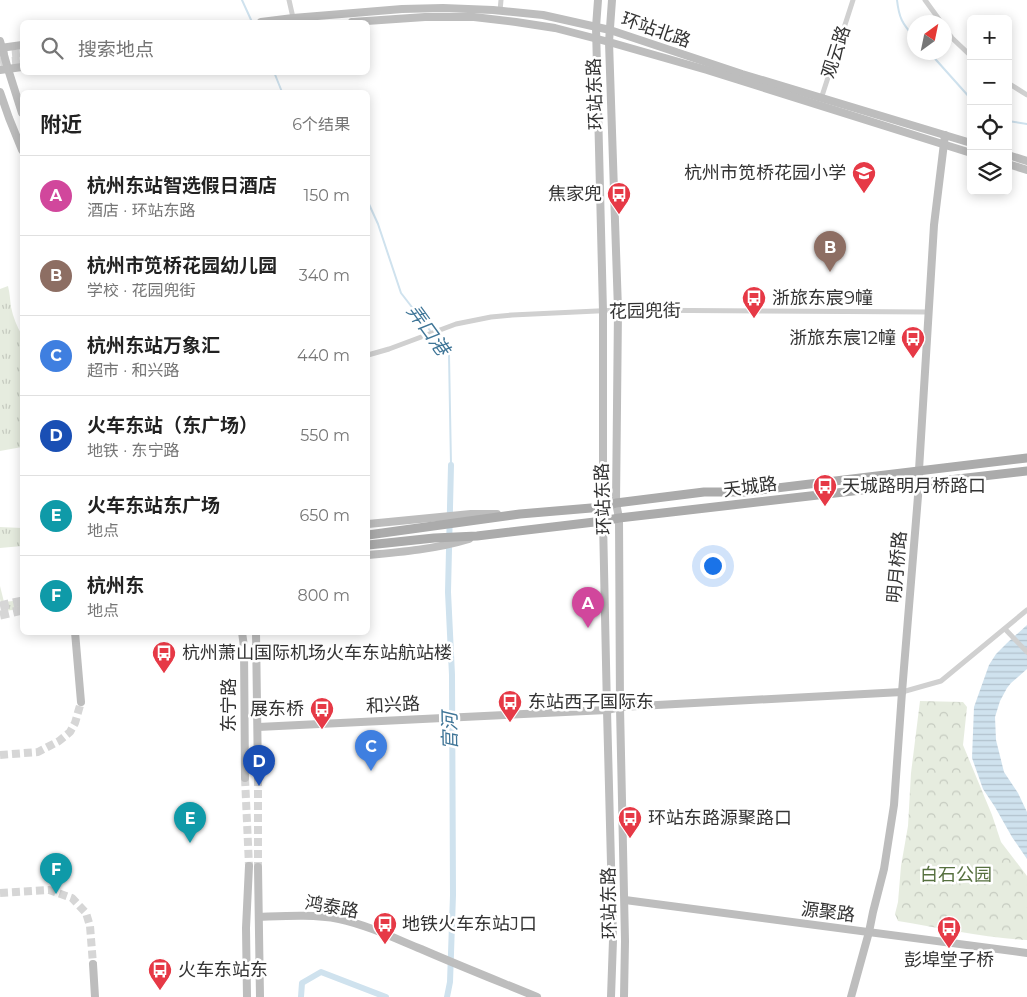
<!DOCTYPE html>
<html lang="zh">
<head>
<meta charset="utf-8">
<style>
  body { margin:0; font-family:Montserrat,"Noto Sans SC",sans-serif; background:#f6f6f6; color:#222 }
  .controls { position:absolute; right:15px; top:15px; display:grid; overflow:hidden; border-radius:8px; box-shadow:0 2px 12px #0003 }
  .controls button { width:45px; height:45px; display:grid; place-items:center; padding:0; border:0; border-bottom:1px solid #e0e0e0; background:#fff; color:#222; font:25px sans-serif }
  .compass { position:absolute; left:907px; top:15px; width:45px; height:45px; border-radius:50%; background:#fff; box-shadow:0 2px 12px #0003; rotate:33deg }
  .you { position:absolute; left:712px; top:565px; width:18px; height:18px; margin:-12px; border:4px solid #fff; border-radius:50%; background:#1a73e8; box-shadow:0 0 0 8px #1a73e833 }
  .badge { display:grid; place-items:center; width:32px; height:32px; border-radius:50%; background:#e63946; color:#fff; font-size:16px; font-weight:700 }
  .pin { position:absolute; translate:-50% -41px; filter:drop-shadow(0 1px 2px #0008) }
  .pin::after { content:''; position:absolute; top:26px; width:18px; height:15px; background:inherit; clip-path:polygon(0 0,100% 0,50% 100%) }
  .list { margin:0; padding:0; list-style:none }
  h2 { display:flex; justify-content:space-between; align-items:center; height:65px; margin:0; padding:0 20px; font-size:21px }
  h2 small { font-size:16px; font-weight:400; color:#767676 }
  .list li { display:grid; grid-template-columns:32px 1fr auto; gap:15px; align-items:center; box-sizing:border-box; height:80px; padding:0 20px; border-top:1px solid #e0e0e0 }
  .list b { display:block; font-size:19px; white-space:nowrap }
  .list p { margin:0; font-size:16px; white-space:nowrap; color:#767676 }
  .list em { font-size:16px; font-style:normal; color:#767676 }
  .icon { flex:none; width:28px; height:28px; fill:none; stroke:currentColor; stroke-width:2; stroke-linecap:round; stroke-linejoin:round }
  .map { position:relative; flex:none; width:1027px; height:997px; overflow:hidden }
  .search { position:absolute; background:#fff; box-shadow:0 2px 12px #0003; left:20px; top:20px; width:350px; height:55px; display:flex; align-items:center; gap:12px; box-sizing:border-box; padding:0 18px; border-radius:8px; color:#767676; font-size:19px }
  .panel { position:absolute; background:#fff; box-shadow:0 2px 12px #0003; left:20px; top:90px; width:350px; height:545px; border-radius:8px }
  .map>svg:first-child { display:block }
  .grass { fill:url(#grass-tufts) }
  .park { fill:url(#park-crowns) }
  .water { fill:url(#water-rules) }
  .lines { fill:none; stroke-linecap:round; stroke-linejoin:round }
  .stream { stroke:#cfe2ee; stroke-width:2 }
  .canal { stroke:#cfe2ee; stroke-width:6 }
  .secondary-tunnel { stroke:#d6d6d6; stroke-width:8; stroke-dasharray:8 4; stroke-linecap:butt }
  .primary-tunnel { stroke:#d6d6d6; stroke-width:9; stroke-dasharray:9 4.5; stroke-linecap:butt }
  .street { stroke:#d0d0d0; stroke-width:5 }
  .secondary { stroke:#bdbdbd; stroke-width:8 }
  .primary { stroke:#ababab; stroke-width:9 }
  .labels { text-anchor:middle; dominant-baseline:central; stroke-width:5; stroke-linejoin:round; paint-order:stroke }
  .street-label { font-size:18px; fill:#333; stroke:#fff }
  .poi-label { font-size:18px; fill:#333; stroke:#fff; text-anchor:start }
  .park-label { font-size:18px; fill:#56703f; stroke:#fff }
  .water-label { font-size:19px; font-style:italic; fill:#3f7597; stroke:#fff }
</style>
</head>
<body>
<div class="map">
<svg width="1027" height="997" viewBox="0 0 1027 997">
  <defs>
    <pattern id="grass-tufts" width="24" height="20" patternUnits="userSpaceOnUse" patternTransform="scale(1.25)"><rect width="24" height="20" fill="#e6ecdf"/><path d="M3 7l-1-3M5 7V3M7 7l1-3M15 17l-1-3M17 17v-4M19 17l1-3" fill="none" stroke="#c6cbc0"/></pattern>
    <pattern id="park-crowns" width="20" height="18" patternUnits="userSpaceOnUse" patternTransform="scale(1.25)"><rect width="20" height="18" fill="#e6ecdf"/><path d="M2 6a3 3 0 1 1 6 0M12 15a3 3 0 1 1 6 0" fill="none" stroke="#c6cbc0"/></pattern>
    <pattern id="water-rules" width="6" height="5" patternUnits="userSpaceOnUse" patternTransform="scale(1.25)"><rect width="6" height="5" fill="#cfe2ee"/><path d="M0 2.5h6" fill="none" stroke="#b2c2cd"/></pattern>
  </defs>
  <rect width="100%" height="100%" fill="#fff"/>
  <g class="grass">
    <path d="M8,286c2,8 2,14 3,21 2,10 6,20 11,28v112l-22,4v-162z"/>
    <path d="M0,527l22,1v18l-22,2z"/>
    <path d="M0,586l4,16 18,-2v9l-19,2 -3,-12z"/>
  </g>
  <path class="park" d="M920,701l43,1 4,5 -4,38 29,70 9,27 26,34v64c-43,-2 -86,-12 -129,-19l-3,-7 3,-12 3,-36 7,-40 3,-53z"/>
  <path class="water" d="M1027,625v44l-16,14 -4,5 -7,13 -5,16 1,23 8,32 14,21 9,19v47l-15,-22 -17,-30 -12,-18 -11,-31 2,-51 15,-42 7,-11 11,-11z"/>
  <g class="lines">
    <g class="stream">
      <path d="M242,0l10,22"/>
      <path d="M897,0c2,18 5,23 17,37"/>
      <path d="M929,52l42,47"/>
      <path d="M274,72l8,20"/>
      <path d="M1008,121l19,3"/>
      <path d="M368,202l10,22 23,69 48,62 2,110"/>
    </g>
    <g class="canal">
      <path d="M301,997l1,-14 19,-11 65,25"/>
      <path d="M447,997l3,-15 3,-87 -1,-220 -4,-83 3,-127"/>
    </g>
    <g class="secondary-tunnel">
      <path d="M0,55l22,-2"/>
      <path d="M0,62l22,-2"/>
      <path d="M0,755l38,-3 21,-11 11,-9 5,-9 6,-21"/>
      <path d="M245,778l4,88"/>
      <path d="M258,778v89"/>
      <path d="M0,893l49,-3 23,8 14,15 4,13 3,38"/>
    </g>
    <g class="primary-tunnel">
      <path d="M0,606l22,-5"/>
      <path d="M0,615l22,-5"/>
    </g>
    <g class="street">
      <path d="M289,0l5,22"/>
      <path d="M925,0l16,22"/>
      <path d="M500,11l1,-11"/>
      <path d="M944,27l8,11 19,18"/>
      <path d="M1008,83l19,12"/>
      <path d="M821,99l32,-99"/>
      <path d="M368,355l21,-6 67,-25 35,-7 21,-2 106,-5 311,2"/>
      <path d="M1005,629l22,23"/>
      <path d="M902,692l39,-11 86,-71"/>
    </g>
    <g class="secondary">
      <path d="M598,0l-2,27 7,284v210l4,189 6,230 -2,57"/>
      <path d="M612,0l-3,42 9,268 -2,193 3,15 1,189 5,234 -1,56"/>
      <path d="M261,22l32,-4 109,-9 41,-1 50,2 50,5 67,15 132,44 229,69"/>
      <path d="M352,22l73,-5h49l42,5 39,6 54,14 98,28 264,83"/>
      <path d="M0,41l8,28 14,44"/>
      <path d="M0,48l22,-3"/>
      <path d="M0,70l22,-3"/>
      <path d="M0,92l9,26 13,32"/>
      <path d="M1008,155l19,6"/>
      <path d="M1008,164l19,6"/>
      <path d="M368,524l103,-10h26"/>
      <path d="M368,555c34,-3 68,-6 101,-16"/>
      <path d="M75,632l6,70"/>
      <path d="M242,632l2,15 1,131"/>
      <path d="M256,632l2,146"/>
      <path d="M258,727l349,-17 13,-3 282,-15"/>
      <path d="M258,867l2,130"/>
      <path d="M625,900l402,53"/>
      <path d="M259,917c26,-1 54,-3 80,2 28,6 55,19 82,30 39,17 77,32 116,48"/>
      <path d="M93,964l2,33"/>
      <path d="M247,997l-1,-69 3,-62"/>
      <path d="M851,997l18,-65 4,-20 11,-43 10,-64 8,-113 17,-208v-14l15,-245 11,-90"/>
    </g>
    <g class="primary">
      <path d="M368,535l152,-21 83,-7 13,-4 88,-11h40l283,-34"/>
      <path d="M368,545l66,-7 43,-2 126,-15 16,-3 408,-47"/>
    </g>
  </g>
  <defs>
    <g id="school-pin" transform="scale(1.25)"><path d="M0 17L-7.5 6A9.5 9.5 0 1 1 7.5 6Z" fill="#e63946" stroke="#fff"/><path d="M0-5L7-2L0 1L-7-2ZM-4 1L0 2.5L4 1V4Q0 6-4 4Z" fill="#fff"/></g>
    <g id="bus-pin" transform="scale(1.25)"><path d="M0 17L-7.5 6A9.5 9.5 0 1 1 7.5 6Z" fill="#e63946" stroke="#fff"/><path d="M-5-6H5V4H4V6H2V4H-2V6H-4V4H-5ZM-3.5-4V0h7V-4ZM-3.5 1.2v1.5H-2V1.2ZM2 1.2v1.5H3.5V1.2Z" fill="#fff"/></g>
  </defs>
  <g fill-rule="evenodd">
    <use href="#school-pin" x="864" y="173"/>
    <use href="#bus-pin" x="619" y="194"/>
    <use href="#bus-pin" x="754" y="298"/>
    <use href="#bus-pin" x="913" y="338"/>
    <use href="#bus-pin" x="825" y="486"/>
    <use href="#bus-pin" x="164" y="653"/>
    <use href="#bus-pin" x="510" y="702"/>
    <use href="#bus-pin" x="322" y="709"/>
    <use href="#bus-pin" x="630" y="818"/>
    <use href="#bus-pin" x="385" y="924"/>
    <use href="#bus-pin" x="949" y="928"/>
    <use href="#bus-pin" x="160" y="970"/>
  </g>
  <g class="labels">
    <g class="street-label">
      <text transform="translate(656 30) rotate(19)">环站北路</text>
      <text transform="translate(836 52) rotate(-72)">观云路</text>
      <text transform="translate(595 94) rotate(-92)">环站东路</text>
      <text transform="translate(645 311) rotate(-1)">花园兜街</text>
      <text transform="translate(750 487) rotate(-7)">天城路</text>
      <text transform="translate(603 499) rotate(-92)">环站东路</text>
      <text transform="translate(897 567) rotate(-85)">明月桥路</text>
      <text transform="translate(229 705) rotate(-90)">东宁路</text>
      <text transform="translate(393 705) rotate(-3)">和兴路</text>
      <text transform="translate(609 903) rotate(-91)">环站东路</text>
      <text transform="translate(332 907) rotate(10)">鸿泰路</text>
      <text transform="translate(828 912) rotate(7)">源聚路</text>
    </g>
    <g class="poi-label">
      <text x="846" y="173" text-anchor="end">杭州市笕桥花园小学</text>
      <text x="602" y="194" text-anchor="end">焦家兜</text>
      <text x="772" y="298">浙旅东宸9幢</text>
      <text x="896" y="338" text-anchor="end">浙旅东宸12幢</text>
      <text x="842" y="486">天城路明月桥路口</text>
      <text x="182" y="653">杭州萧山国际机场火车东站航站楼</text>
      <text x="528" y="702">东站西子国际东</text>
      <text x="304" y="709" text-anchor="end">展东桥</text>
      <text x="648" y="818">环站东路源聚路口</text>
      <text x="402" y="924">地铁火车东站J口</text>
      <text x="949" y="960" text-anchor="middle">彭埠堂子桥</text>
      <text x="178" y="970">火车东站东</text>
    </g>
    <g class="park-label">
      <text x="956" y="875">白石公园</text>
    </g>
    <g class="water-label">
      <text transform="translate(428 330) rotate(54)">弄口港</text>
      <text transform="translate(450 731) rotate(-91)">官河</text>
    </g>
  </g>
</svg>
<div class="controls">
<button>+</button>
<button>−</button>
<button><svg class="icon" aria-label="locate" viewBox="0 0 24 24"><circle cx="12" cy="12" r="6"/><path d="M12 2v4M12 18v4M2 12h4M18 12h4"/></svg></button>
<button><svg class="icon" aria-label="layers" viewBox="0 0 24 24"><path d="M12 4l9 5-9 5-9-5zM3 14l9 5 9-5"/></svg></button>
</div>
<svg class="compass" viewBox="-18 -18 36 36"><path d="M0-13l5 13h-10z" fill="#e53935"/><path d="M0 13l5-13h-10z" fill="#767676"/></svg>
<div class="you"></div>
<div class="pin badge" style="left:588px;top:628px;background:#d1479c">A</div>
<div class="pin badge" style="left:830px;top:272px;background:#8d6e63">B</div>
<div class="pin badge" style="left:371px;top:771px;background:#3f7fe0">C</div>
<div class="pin badge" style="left:259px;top:786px;background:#1a4fb4">D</div>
<div class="pin badge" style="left:190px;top:843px;background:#0f9aa8">E</div>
<div class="pin badge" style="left:56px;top:894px;background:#0f9aa8">F</div>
<div class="search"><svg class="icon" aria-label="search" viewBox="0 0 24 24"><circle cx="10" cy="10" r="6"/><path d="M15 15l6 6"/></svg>搜索地点</div>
<section class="panel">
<h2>附近<small>6个结果</small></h2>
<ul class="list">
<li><span class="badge" style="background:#d1479c">A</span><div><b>杭州东站智选假日酒店</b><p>酒店 · 环站东路</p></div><em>150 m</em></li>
<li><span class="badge" style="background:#8d6e63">B</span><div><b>杭州市笕桥花园幼儿园</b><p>学校 · 花园兜街</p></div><em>340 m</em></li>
<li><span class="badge" style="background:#3f7fe0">C</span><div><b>杭州东站万象汇</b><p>超市 · 和兴路</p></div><em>440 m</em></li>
<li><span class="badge" style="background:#1a4fb4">D</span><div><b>火车东站（东广场）</b><p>地铁 · 东宁路</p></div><em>550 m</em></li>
<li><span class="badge" style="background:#0f9aa8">E</span><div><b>火车东站东广场</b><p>地点</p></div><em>650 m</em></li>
<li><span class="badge" style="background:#0f9aa8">F</span><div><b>杭州东</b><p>地点</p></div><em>800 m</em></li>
</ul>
</section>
</div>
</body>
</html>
